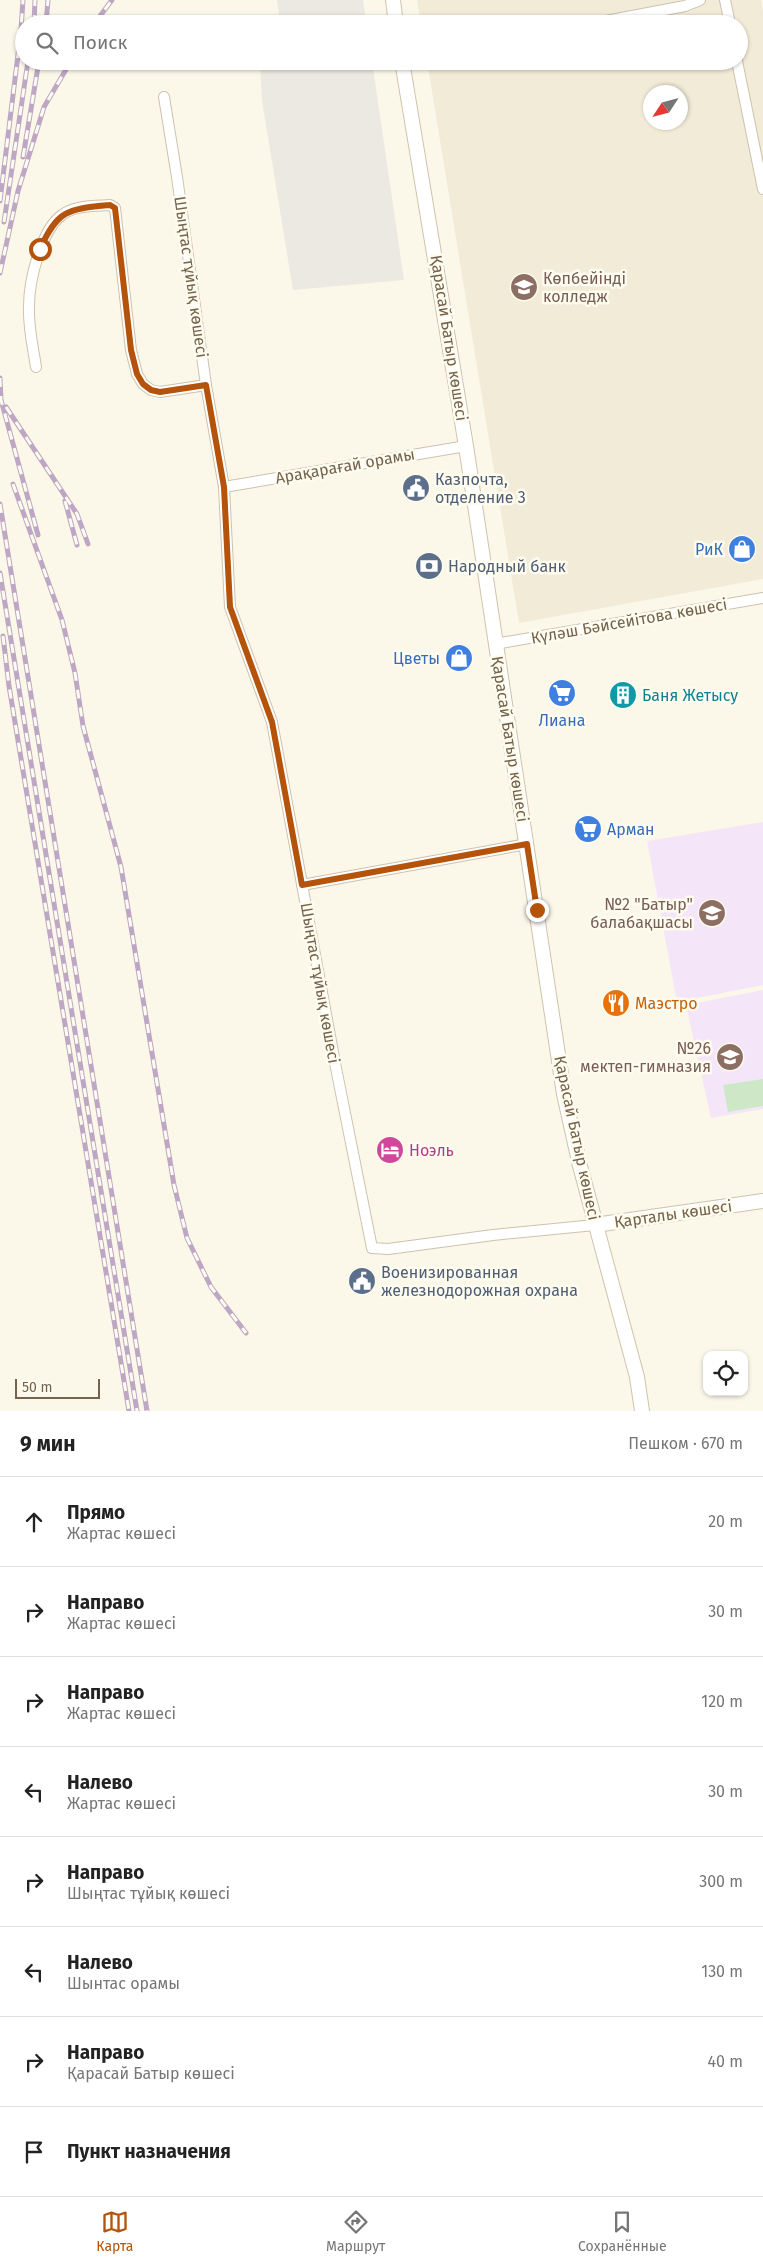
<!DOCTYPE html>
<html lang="ru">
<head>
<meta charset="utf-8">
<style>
  body { margin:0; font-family:"Fira Sans",sans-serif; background:#f2f2f2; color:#222 }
  .controls { position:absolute; right:15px; bottom:15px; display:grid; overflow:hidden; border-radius:10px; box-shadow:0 1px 4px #0004 }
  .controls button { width:45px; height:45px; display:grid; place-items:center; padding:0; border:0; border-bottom:1px solid #e0e0e0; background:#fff; color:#222; font:25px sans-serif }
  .compass { position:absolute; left:643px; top:85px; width:45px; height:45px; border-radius:50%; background:#fff; box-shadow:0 1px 4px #0004; rotate:234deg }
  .scale { position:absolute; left:15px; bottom:12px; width:85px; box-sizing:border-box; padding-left:5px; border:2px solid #74634e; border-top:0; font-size:14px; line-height:18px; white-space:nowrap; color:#74634e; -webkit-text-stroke:4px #fefbef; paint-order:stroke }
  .stop { position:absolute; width:15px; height:15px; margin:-11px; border:4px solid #b45309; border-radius:50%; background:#fff }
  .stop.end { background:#b45309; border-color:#fff; box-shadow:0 1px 5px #0008 }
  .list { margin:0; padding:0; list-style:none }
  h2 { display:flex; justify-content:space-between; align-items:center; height:65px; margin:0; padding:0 20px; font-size:21px }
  h2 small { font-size:16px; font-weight:400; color:#767676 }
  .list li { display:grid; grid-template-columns:32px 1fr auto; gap:15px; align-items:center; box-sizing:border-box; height:90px; padding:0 20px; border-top:1px solid #e0e0e0 }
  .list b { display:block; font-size:19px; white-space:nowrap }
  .list p { margin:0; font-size:16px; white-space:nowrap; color:#767676 }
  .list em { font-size:16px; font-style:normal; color:#767676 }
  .icon { flex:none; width:28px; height:28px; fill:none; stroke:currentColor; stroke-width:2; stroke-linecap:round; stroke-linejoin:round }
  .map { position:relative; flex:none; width:763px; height:1411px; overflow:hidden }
  .search { position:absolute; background:#fff; box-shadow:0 1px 4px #0004; left:15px; right:15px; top:15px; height:55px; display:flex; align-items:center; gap:12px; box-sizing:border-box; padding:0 18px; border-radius:28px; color:#767676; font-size:19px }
  .sheet { height:785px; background:#fff }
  nav { display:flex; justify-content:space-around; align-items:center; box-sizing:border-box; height:70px; border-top:1px solid #e0e0e0; background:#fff; font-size:14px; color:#767676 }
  nav a { display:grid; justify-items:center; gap:2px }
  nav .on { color:#b45309 }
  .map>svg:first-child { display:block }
  .residential { fill:#f2ebd7; fill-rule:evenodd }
  .industrial { fill:#ece9e2 }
  .education { fill:#f5e5f8 }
  .green { fill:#cee8c7 }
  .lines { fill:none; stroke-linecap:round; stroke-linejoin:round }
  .street-casing { stroke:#cdc2af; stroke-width:12 }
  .secondary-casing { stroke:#cfc3ad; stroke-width:16 }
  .street { stroke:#fff; stroke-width:10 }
  .secondary { stroke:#fff; stroke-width:14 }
  .rail-casing { stroke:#bda7c5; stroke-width:5 }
  .rail { stroke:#fefbef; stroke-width:3; stroke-dasharray:9; stroke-linecap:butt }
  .route { stroke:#b45309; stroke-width:6 }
  .labels { text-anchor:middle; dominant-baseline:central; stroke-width:5; stroke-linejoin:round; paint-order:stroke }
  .street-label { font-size:16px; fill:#74634e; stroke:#fefbef }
  .education-label { font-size:16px; fill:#785e54; stroke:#fefbef; text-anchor:end }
  .service-label { font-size:16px; fill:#4e5e75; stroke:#fefbef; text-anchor:start }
  .shop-label { font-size:16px; fill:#366cbe; stroke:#fefbef; text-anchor:end }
  .culture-label { font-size:16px; fill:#0d838f; stroke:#fefbef; text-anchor:start }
  .food-label { font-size:16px; fill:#c56008; stroke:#fefbef; text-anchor:start }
  .hotel-label { font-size:16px; fill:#b23c85; stroke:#fefbef; text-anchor:start }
</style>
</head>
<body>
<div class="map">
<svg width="763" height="1411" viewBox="0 0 763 1411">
  <rect width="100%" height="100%" fill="#fbf8e9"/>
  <path class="residential" d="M417,0h344l2,11v568l-244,44 -92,-562h312v-37h-318zM650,92h30v30h-30z"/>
  <g class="industrial">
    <path d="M277,0h86l4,24h-87z"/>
    <path d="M260,61h112l32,219 -111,10 -31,-189z"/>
  </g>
  <g class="education">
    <path d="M763,822v163l-86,17 -30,-161z"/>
    <path d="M763,990v119l-52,9 -25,-113z"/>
  </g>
  <path class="green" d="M763,1079v27l-35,6 -5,-27z"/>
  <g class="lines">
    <g class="street-casing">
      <g id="street">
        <path d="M725,0l5,24"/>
        <path d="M590,24l95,-18 15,-6"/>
        <path d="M737,61l26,128"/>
        <path d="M164,97l13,80 29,208 18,102 6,120 42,115 64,346 36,180 16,1 105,-14 102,-10"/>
        <path d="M36,367c-3,-20 -8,-40 -7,-61 0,-25 12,-76 33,-91 12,-10 34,-9 48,-10l5,3 16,142 6,24 6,10 8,6 9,2 46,-7"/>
        <path d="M224,487l242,-41"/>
        <path d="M495,644l268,-46"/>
        <path d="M302,885l225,-41"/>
      </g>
    </g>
    <g class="secondary-casing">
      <g id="secondary">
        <path d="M393,0l3,24"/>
        <path d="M402,61l64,385 98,648 16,72 57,211 5,34"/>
        <path d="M595,1225l168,-24"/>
      </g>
    </g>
    <use href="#street" class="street"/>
    <use href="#secondary" class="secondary"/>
    <g class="rail-casing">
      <g id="rail">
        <path d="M34,24l1,-24"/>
        <path d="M46,24l2,-24"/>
        <path d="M94,24l18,-24"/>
        <path d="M23,157l16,-96"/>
        <path d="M0,201l21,-171 2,-30"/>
        <path d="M4,222l24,-161"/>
        <path d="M0,273l18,-82 26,-84 27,-46"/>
        <path d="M0,378l1,22 37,135"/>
        <path d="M6,407l71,107 11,30"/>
        <path d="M13,484l49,136 13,53 8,53 38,141 53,318 13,53 24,49 35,46"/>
        <path d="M65,501l12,44"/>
        <path d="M0,504l147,907"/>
        <path d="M0,573l137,838"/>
        <path d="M3,636l6,50 120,725"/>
      </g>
    </g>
    <use href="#rail" class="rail"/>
  </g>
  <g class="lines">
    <path class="route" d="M40,249c18,-40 29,-40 70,-44l5,3 16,142 6,24 6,10 8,6 9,2 46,-7 18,102 6,120 42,115 30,163 225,-41 10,66"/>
  </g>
  <defs>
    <g id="university-disc" transform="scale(1.4375)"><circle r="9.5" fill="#8d6e63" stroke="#fefbef"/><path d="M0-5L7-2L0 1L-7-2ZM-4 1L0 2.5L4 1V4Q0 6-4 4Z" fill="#fff"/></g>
    <g id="civic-disc" transform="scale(1.4375)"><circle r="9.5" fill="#5c6f8a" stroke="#fefbef"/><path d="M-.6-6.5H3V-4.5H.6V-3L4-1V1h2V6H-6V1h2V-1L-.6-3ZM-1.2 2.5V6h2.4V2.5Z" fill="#fff"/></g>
    <g id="shop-disc" transform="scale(1.4375)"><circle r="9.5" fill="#3f7fe0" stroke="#fefbef"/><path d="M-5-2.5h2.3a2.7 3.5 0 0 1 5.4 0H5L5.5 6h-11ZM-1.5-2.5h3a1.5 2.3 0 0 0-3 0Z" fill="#fff"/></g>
    <g id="bank-disc" transform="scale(1.4375)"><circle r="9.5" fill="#5c6f8a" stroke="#fefbef"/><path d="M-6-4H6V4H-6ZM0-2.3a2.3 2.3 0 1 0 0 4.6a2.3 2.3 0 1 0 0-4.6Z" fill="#fff"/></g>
    <g id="supermarket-disc" transform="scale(1.4375)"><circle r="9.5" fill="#3f7fe0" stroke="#fefbef"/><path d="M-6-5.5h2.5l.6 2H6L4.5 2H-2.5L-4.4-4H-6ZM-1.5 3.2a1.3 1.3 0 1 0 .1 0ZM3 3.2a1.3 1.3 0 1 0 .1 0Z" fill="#fff"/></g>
    <g id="building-disc" transform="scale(1.4375)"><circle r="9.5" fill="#0f9aa8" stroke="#fefbef"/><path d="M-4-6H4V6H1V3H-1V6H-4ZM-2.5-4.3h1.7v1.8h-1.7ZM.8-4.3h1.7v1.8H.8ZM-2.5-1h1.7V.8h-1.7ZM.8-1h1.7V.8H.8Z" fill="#fff"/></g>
    <g id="school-disc" transform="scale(1.4375)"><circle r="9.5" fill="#8d6e63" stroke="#fefbef"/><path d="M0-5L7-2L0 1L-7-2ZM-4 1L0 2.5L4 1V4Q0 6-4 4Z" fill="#fff"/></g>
    <g id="restaurant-disc" transform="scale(1.4375)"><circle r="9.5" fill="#e8710a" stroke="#fefbef"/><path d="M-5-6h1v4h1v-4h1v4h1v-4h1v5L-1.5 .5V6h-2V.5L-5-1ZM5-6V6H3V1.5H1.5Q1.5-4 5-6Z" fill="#fff"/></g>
    <g id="hotel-disc" transform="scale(1.4375)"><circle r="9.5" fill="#d1479c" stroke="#fefbef"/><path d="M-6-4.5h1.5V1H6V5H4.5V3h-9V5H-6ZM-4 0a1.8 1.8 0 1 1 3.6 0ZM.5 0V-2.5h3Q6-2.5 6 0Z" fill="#fff"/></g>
  </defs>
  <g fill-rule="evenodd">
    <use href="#university-disc" x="524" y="287"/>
    <use href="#civic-disc" x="416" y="488"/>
    <use href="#shop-disc" x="742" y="549"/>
    <use href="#bank-disc" x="429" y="566"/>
    <use href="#shop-disc" x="459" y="658"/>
    <use href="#supermarket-disc" x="562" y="693"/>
    <use href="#building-disc" x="623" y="695"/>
    <use href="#supermarket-disc" x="588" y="829"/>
    <use href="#school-disc" x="712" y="913"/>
    <use href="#restaurant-disc" x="616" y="1003"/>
    <use href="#school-disc" x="730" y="1057"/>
    <use href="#hotel-disc" x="390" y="1150"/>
    <use href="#civic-disc" x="362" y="1281"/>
  </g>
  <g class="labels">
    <g class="street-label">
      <text transform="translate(191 277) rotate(82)">Шыңтас тұйық көшесі</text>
      <text transform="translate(449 338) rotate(81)">Қарасай Батыр көшесі</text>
      <text transform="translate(345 466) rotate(-10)">Арақарағай орамы</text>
      <text transform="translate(629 621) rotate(-10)">Күләш Бәйсейітова көшесі</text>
      <text transform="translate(510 739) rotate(81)">Қарасай Батыр көшесі</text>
      <text transform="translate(320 983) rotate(80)">Шыңтас тұйық көшесі</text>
      <text transform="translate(577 1138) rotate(78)">Қарасай Батыр көшесі</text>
      <text transform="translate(673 1214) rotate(-8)">Қарталы көшесі</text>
    </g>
    <g class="education-label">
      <text x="543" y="278" text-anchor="start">Көпбейінді<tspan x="543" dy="18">колледж</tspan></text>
      <text x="693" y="904">№2 "Батыр"<tspan x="693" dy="18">балабақшасы</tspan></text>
      <text x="711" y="1048">№26<tspan x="711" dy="18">мектеп-гимназия</tspan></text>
    </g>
    <g class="service-label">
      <text x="435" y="479">Казпочта,<tspan x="435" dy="18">отделение 3</tspan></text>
      <text x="448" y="566">Народный банк</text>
      <text x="381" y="1272">Военизированная<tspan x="381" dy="18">железнодорожная охрана</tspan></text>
    </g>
    <g class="shop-label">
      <text x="723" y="549">РиК</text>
      <text x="440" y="658">Цветы</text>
      <text x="562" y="720" text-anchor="middle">Лиана</text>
      <text x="607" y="829" text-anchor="start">Арман</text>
    </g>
    <g class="culture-label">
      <text x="642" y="695">Баня Жетысу</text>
    </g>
    <g class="food-label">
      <text x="635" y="1003">Маэстро</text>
    </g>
    <g class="hotel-label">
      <text x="409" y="1150">Ноэль</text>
    </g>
  </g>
</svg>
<div class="controls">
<button><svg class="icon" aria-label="locate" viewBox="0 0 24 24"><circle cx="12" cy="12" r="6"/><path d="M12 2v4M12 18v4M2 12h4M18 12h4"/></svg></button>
</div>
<svg class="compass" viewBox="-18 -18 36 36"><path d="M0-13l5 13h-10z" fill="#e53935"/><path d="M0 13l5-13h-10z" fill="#767676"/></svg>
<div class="scale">50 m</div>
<div class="stop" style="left:40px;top:249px"></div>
<div class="stop end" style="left:537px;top:910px"></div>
<div class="search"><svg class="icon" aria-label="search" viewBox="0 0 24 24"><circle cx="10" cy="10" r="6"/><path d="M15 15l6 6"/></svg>Поиск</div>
</div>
<section class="sheet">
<h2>9 мин<small>Пешком · 670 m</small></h2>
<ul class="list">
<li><svg class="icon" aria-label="ahead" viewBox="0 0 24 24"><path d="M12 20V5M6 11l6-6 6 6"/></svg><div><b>Прямо</b><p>Жартас көшесі</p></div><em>20 m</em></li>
<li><svg class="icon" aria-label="right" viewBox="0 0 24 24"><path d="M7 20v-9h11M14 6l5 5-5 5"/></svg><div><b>Направо</b><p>Жартас көшесі</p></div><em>30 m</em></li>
<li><svg class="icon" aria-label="right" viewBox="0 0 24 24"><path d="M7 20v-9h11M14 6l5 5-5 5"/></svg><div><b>Направо</b><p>Жартас көшесі</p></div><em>120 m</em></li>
<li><svg class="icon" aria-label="left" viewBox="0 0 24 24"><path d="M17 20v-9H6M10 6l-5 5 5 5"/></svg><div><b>Налево</b><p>Жартас көшесі</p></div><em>30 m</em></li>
<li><svg class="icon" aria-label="right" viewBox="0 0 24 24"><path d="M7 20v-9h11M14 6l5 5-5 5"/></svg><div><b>Направо</b><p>Шыңтас тұйық көшесі</p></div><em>300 m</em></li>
<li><svg class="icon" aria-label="left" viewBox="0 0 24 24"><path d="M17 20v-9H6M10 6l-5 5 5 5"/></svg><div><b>Налево</b><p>Шынтас орамы</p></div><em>130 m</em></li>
<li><svg class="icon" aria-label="right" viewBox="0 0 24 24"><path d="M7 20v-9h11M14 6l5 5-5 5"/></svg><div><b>Направо</b><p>Қарасай Батыр көшесі</p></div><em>40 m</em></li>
<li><svg class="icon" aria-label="arrive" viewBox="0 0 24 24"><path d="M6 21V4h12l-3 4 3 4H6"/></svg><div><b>Пункт назначения</b></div></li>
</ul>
</section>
<nav>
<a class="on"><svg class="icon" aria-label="map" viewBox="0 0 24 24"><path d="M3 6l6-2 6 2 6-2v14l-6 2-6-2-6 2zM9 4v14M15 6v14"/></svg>Карта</a>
<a><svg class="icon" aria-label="directions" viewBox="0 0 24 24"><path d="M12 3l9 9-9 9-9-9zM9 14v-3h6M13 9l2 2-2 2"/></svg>Маршрут</a>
<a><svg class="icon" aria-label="saved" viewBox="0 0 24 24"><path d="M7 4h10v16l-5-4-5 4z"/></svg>Сохранённые</a>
</nav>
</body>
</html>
